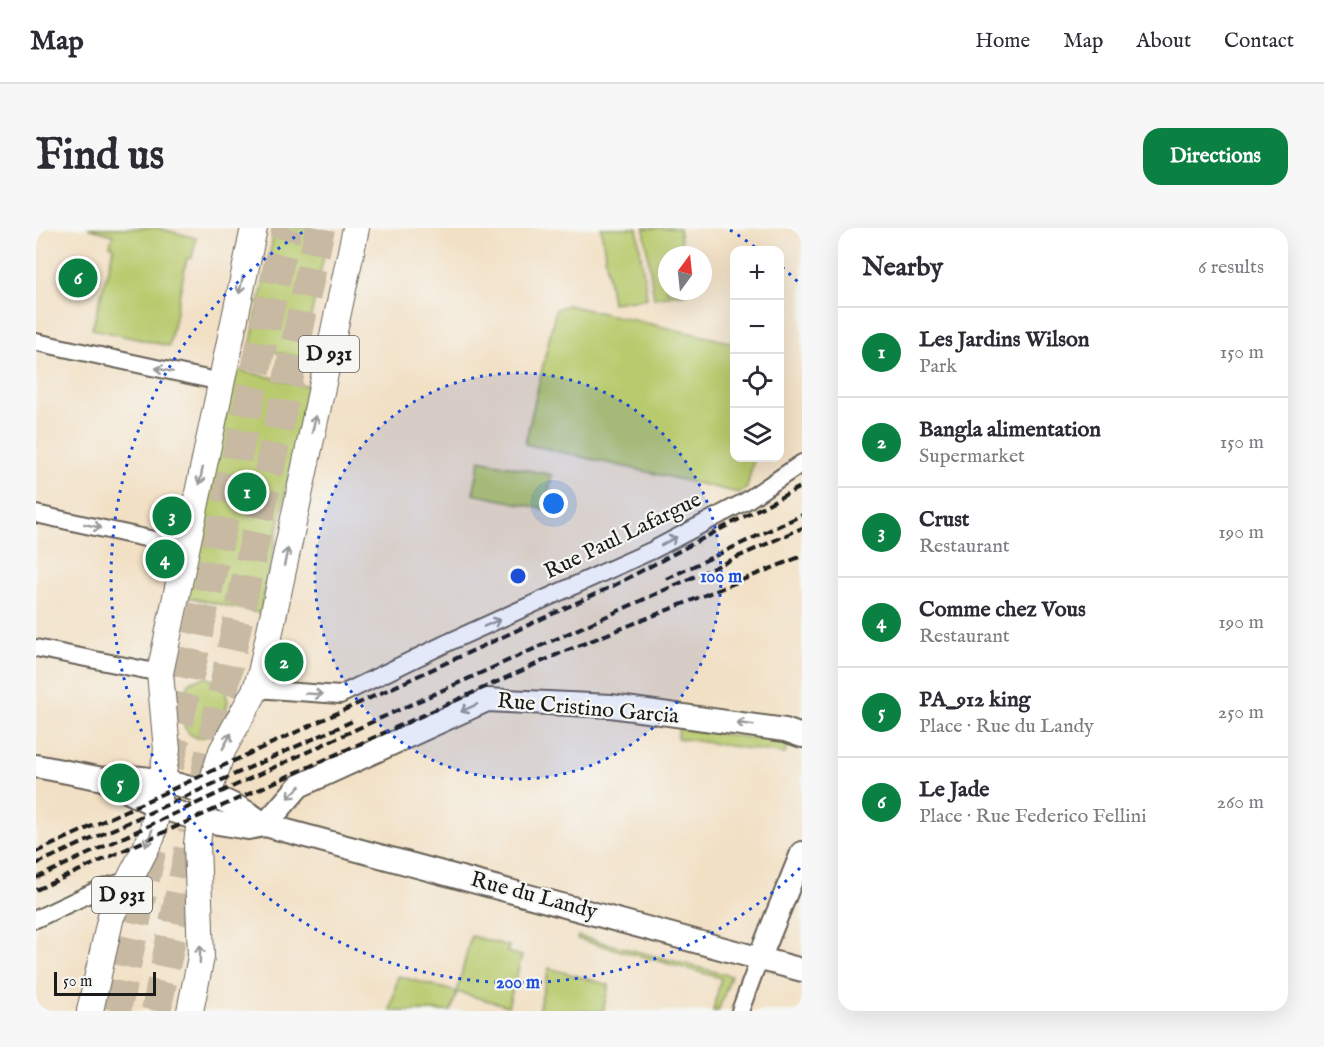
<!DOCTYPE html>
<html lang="en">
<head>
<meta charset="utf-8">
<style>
  body { margin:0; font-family:"IM FELL English",serif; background:#f7f7f7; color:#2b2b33 }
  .controls { position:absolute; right:18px; top:18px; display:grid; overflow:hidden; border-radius:12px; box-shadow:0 6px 24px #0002 }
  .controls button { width:54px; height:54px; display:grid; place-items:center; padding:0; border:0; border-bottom:2px solid #e1e1e2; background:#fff; color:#2b2b33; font:30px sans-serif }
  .compass { position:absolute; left:622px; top:18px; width:54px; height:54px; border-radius:50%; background:#fff; box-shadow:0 6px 24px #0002; rotate:15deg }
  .scale { position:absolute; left:18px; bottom:15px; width:102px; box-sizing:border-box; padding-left:6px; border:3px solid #1c1c1c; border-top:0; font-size:16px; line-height:21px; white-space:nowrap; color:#1c1c1c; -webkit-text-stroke:4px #f6f6f2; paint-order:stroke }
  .you { position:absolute; left:518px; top:276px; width:21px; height:21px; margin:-15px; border:4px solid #fff; border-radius:50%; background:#1a73e8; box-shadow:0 0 0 9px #1a73e833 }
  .badge { display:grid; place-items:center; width:39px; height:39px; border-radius:50%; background:#0b8043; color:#fff; font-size:20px; font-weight:700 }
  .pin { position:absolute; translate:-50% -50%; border:3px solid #fff; box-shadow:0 2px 6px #0006 }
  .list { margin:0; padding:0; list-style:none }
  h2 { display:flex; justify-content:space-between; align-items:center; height:78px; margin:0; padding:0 24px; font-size:26px }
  h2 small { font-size:20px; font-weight:400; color:#7c7c81 }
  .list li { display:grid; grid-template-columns:39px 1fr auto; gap:18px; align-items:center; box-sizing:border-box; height:90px; padding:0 24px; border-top:2px solid #e1e1e2 }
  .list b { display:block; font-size:22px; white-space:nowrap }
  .list p { margin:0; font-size:20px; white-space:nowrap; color:#7c7c81 }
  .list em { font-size:20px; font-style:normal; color:#7c7c81 }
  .icon { flex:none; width:33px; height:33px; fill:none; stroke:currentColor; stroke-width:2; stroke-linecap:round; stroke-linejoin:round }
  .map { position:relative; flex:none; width:766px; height:783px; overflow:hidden; border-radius:18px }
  header { display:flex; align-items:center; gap:36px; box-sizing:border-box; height:84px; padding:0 30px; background:#fff; border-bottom:2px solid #e1e1e2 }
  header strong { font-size:28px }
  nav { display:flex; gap:33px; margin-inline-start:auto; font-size:21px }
  .intro { display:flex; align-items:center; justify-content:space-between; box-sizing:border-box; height:144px; padding:0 36px }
  h1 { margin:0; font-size:42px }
  .button { padding:15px 27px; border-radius:18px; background:#0b8043; color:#fff; font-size:21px; font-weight:700 }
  main { display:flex; gap:36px; padding:0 36px }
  aside { flex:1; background:#fff; border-radius:18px; box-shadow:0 6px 24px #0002 }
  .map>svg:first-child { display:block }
  .green { fill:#b8ca6d; stroke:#6a7344; stroke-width:1.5 }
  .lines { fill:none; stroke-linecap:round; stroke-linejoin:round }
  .highway-tunnel { stroke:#c7b9a2; stroke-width:30; stroke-dasharray:30 15; stroke-linecap:butt }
  .street-casing { stroke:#676157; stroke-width:20 }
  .secondary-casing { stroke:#676157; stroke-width:26 }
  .primary-casing { stroke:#676157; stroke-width:28 }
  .street { stroke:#fff; stroke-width:16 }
  .secondary { stroke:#fff; stroke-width:22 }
  .primary { stroke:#fff; stroke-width:26 }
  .rail { stroke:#1c1c1c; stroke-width:4; stroke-dasharray:9 4.5; stroke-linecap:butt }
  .oneway { stroke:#999 }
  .ring { fill:none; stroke:#1d4ed8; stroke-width:3; stroke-dasharray:3 6 }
  .labels { text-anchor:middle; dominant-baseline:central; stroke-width:4.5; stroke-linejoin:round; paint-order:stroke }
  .shield { fill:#f6f6f2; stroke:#5d5d5c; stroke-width:1.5 }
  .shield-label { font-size:21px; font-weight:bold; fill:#1c1c1c }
  .street-label { font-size:22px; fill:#1c1c1c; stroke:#f6f6f2 }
  .centre { fill:#1d4ed8; stroke:#f6f6f2; stroke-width:3 }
  .ring-label { font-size:18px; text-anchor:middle; font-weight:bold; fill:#1d4ed8; stroke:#f6f6f2; stroke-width:4.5; stroke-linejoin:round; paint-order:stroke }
</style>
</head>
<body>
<header>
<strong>Map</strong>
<nav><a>Home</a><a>Map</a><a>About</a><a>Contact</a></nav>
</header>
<div class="intro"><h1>Find us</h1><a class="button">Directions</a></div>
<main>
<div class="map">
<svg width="766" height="783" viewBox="0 0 766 783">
  <rect width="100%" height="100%" fill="#f6f6f2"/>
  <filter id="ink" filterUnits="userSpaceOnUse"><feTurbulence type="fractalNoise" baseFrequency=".0167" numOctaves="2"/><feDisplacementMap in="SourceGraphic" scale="12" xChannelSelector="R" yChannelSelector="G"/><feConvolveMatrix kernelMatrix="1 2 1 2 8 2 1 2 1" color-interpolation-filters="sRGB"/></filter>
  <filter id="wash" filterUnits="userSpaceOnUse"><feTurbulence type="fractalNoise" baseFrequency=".008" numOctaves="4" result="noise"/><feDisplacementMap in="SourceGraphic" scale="24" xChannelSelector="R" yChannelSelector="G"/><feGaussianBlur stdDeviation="1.35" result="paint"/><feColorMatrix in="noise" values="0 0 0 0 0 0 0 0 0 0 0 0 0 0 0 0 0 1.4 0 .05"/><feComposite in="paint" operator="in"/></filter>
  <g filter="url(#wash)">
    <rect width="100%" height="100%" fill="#f2e0c4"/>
    <g class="green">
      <path d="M52,0h70l38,10 -4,20h-5l-18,88 -77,-17 22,-82 -4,-2 3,-10z"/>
      <path d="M239,0h34l20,4 -27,126 -52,-11z"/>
      <path d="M565,0h36l10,70 -35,5z"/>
      <path d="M608,0h35l4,27h-16v36l21,2 -34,5z"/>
      <path d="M531,77l167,38v115h20l-7,30 -8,5 -214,-49 31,-135z"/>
      <path d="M199,141l73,17 -48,227 -74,-16z"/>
      <path d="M444,232l72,15 -7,34 -72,-15z"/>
      <path d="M170,449l18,9 4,15c-3,16 -13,36 -30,37 -23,-6 -19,-43 -7,-57z"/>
      <path d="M643,500l109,15 -3,11 -108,-16z"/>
      <path d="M435,708l38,10 -2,6 15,4 -14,50 -51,-14 -6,19h-61l8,-35 59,16z"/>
      <path d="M542,708l153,40 -13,35h-5l8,-33 -144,-39z"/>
      <path d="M513,740l60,17 -6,26h-65z"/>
    </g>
  </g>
  <g filter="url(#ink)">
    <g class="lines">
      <g class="highway-tunnel">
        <path d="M133,539l118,-539"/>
        <path d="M168,554l116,-554"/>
        <path d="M80,783l38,-173"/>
        <path d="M120,783l37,-179"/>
      </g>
      <g class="street-casing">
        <g id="street">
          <path d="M0,114l185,40"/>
          <path d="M0,286l150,33"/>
          <path d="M0,420l124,25"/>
          <path d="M220,461l84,6 109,-53 204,-92 93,-49 56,-38"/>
          <path d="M0,691l66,-31 28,-8"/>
          <path d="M704,783l20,-54"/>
        </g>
      </g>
      <g class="secondary-casing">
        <g id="secondary">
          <path d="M0,538l67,13 54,27 43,14 48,8 17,-3 537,145"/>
          <path d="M67,551c48,-9 124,16 162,46"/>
          <path d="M229,597l34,-39 188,-86 124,6 174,24 17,6"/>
          <path d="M724,729l42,-104"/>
        </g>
      </g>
      <g class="primary-casing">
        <g id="primary">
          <path d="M54,783l21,-95 41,-80 15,-86 -7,-77 94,-445"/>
          <path d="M154,783l11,-54 -4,-113 3,-24 22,-69 34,-62 5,-16 95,-445"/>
        </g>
      </g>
      <use href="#street" class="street"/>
      <use href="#secondary" class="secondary"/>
      <use href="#primary" class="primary"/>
      <g class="rail">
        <path d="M630,351l136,-64"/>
        <path d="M0,624l577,-266 189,-100"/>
        <path d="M0,636l319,-144"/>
        <path d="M0,650l325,-151 441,-199"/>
        <path d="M0,662l527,-238 239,-96"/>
      </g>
    </g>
    <defs><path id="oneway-shaft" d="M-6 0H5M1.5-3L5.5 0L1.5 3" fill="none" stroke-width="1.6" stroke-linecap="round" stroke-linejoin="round" transform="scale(1.5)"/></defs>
    <g class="oneway">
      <use href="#oneway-shaft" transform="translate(205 57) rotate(102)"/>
      <use href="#oneway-shaft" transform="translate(128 142) rotate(-168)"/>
      <use href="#oneway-shaft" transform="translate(278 196) rotate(-78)"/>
      <use href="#oneway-shaft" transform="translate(165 248) rotate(102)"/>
      <use href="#oneway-shaft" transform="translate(57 298) rotate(13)"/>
      <use href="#oneway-shaft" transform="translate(633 313) rotate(-28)"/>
      <use href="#oneway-shaft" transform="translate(250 329) rotate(-78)"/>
      <use href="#oneway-shaft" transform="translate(456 395) rotate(-24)"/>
      <use href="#oneway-shaft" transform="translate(278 466) rotate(4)"/>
      <use href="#oneway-shaft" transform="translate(433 480) rotate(155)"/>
      <use href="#oneway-shaft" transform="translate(709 496) rotate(-172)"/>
      <use href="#oneway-shaft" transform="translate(191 513) rotate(-61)"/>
      <use href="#oneway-shaft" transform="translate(258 564) rotate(137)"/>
      <use href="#oneway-shaft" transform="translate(113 610) rotate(111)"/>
      <use href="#oneway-shaft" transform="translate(164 726) rotate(-89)"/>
    </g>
  </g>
  <circle cx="482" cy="348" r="203" fill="#1d4ed8" fill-opacity=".12"/>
  <g class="ring">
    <circle cx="482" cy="348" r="203"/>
    <path d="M764 640A406 406 0 1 1 270 2M694 2A406 406 0 0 1 723 22M746 39A406 406 0 0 1 764 56"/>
  </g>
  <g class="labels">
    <g class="shield">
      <rect x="263" y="108" width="60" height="36" rx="4.5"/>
      <rect x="56" y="649" width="60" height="36" rx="4.5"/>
    </g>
    <g class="shield-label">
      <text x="293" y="126">D 931</text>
      <text x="86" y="667">D 931</text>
    </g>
    <g class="street-label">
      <text transform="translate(587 308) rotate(-26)">Rue Paul Lafargue</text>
      <text transform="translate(552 481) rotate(5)">Rue Cristino Garcia</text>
      <text transform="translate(498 668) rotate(15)">Rue du Landy</text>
    </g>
  </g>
  <circle cx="482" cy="348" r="9" class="centre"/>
  <g class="ring-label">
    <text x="685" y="354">100 m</text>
    <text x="482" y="760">200 m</text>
  </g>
</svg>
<div class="controls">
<button>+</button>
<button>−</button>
<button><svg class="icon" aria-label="locate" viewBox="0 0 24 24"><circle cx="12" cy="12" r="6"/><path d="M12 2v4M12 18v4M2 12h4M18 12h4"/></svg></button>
<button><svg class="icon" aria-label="layers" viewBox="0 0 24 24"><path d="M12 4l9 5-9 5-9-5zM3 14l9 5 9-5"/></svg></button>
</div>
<svg class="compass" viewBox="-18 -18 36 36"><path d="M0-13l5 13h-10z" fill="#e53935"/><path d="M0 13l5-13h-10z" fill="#7c7c81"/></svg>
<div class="scale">50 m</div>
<div class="you"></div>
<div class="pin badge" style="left:211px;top:264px">1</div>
<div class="pin badge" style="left:248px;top:434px">2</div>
<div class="pin badge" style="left:136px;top:288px">3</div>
<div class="pin badge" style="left:129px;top:331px">4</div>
<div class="pin badge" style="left:84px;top:555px">5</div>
<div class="pin badge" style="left:42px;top:50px">6</div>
</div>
<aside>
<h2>Nearby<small>6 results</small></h2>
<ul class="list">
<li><span class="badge">1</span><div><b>Les Jardins Wilson</b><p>Park</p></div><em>150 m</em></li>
<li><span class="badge">2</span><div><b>Bangla alimentation</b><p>Supermarket</p></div><em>150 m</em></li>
<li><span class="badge">3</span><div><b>Crust</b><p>Restaurant</p></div><em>190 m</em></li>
<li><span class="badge">4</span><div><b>Comme chez Vous</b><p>Restaurant</p></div><em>190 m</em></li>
<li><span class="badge">5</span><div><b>PA_912 king</b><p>Place · Rue du Landy</p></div><em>250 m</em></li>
<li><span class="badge">6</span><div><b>Le Jade</b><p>Place · Rue Federico Fellini</p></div><em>260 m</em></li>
</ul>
</aside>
</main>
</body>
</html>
